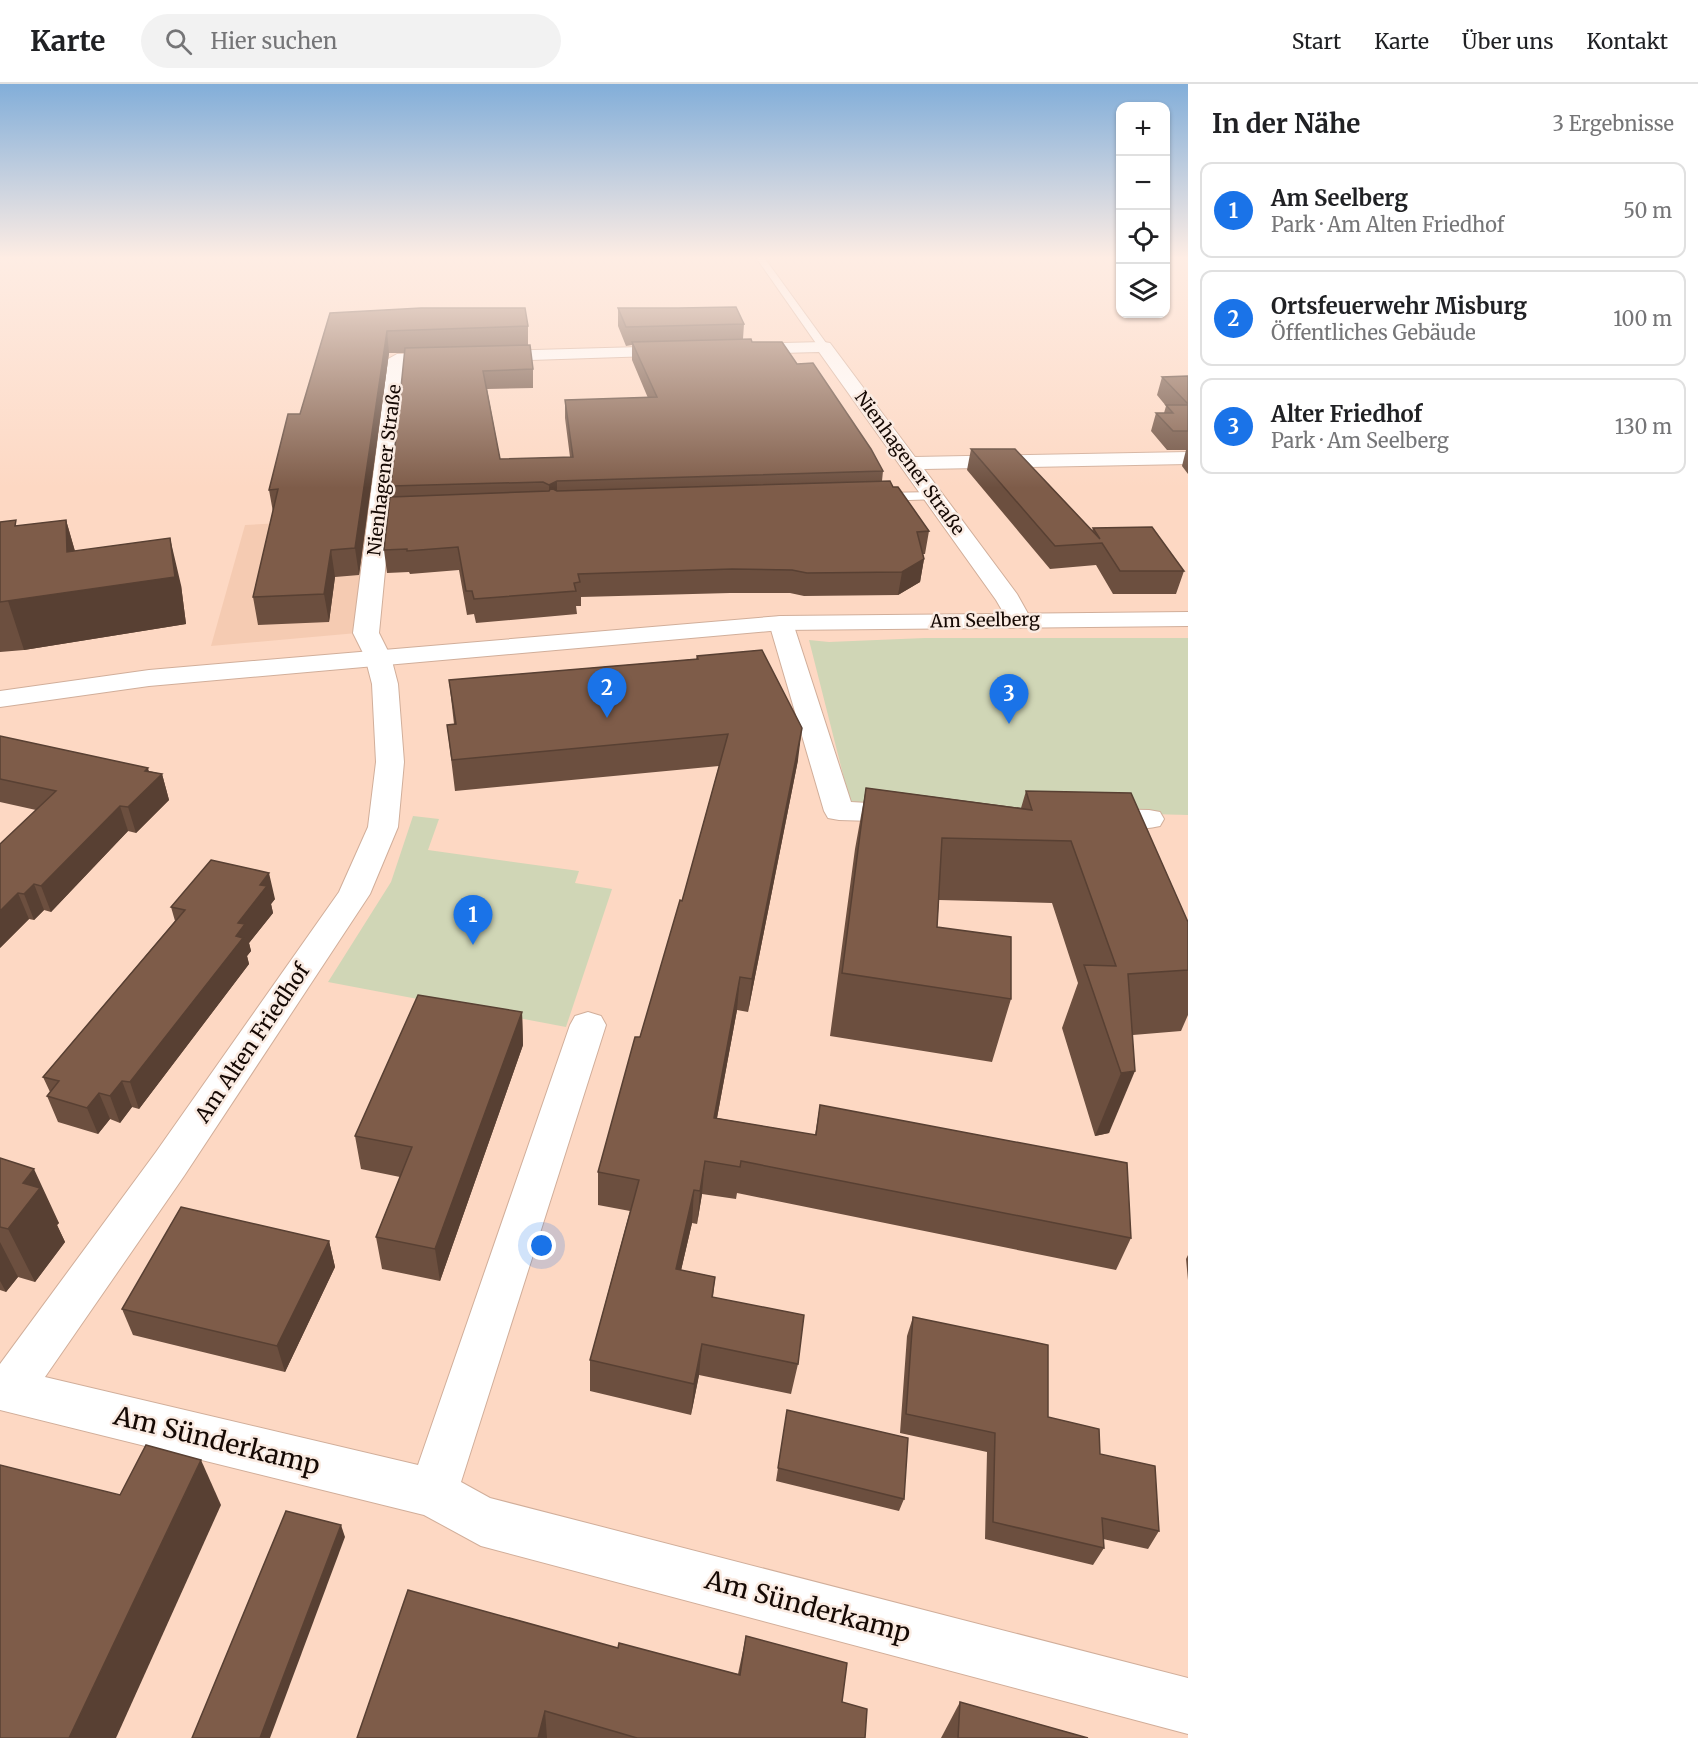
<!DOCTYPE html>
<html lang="de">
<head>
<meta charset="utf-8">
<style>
  body { margin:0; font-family:Merriweather,serif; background:#f2f2f2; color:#202124 }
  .controls { position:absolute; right:18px; top:18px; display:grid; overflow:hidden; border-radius:12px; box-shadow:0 2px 4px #0004 }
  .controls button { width:54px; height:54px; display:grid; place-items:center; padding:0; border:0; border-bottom:2px solid #e0e0e0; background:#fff; color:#202124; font:30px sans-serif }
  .you { position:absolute; left:542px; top:1162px; width:21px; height:21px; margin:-15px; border:4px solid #fff; border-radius:50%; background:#1a73e8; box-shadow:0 0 0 9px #1a73e833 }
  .badge { display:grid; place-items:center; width:39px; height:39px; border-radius:50%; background:#1a73e8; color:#fff; font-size:20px; font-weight:700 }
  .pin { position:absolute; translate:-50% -50px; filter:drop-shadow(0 2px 3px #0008) }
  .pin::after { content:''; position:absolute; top:32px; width:21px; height:18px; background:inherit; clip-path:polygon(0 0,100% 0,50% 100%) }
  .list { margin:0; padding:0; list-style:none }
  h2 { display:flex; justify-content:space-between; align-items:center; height:78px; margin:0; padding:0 24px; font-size:26px }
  h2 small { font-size:20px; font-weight:400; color:#757577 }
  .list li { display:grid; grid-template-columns:39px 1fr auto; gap:18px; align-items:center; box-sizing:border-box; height:96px; margin:0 12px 12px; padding:0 12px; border:2px solid #e0e0e0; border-radius:12px }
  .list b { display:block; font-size:22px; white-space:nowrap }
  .list p { margin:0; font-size:20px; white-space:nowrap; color:#757577 }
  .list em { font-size:20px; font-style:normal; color:#757577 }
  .icon { flex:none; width:33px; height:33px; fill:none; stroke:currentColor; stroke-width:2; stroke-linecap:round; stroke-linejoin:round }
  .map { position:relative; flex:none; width:1188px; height:1654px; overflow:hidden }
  header { display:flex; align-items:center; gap:36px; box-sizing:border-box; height:84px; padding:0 30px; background:#fff; border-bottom:2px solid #e0e0e0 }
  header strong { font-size:28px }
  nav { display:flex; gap:33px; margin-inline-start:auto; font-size:21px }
  .search { width:420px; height:54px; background:#f2f2f2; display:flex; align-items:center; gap:15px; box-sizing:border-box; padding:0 21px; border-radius:33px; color:#757577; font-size:22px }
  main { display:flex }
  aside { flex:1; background:#fff }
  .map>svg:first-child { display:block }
  .built { fill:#f5cbb2 }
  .green { fill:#d0d6b6 }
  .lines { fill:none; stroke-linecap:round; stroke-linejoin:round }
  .service-casing { stroke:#d1ae9a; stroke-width:2 }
  .minor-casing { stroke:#d1ae9a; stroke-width:2 }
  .tertiary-casing { stroke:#d1ae9a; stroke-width:2 }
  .service { fill:#fff; fill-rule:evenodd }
  .minor { fill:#fff; fill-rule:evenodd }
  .tertiary { fill:#fff; fill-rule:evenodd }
  .wall { fill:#6c4f3f }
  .shaded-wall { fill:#584033 }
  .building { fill:#7e5c49; stroke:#584033; stroke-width:1.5 }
  .labels { text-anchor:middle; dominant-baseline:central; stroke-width:5; stroke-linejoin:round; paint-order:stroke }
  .far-street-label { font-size:18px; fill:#150904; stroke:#faebe2 }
  .street-label { font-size:21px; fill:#150904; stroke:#faebe2 }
  .near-street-label { font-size:26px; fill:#150904; stroke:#faebe2 }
</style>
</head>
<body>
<header>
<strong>Karte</strong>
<div class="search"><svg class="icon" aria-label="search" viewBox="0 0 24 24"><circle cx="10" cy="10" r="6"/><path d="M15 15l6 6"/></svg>Hier suchen</div>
<nav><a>Start</a><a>Karte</a><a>Über uns</a><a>Kontakt</a></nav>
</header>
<main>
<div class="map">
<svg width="1188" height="1654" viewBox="0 0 1188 1654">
  <rect width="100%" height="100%" fill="#fdd8c3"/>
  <path class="built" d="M370,434l-13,115 -146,13 34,-121z"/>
  <g class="green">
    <path d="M925,554h263v177l-337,-9 -42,-166 20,2z"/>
    <path d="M413,732l26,3 -11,31 151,21 -4,12 37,6 -46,138 -238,-45 63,-100z"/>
  </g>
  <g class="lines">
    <g class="service-casing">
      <g id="service">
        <path d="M755,172h8l66,91 -1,2h-8z"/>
        <path d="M935,408l4,1v6l-59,2 -6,-4 6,-4z"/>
      </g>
    </g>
    <g class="minor-casing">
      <g id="minor">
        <path d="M824,258l6,1 85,114 273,-5v12l-264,5 93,125 14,25 -3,5 -9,2 -9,-2 -14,-24 -177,-248 -76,2 -9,-5 9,-5z"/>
        <path d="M676,262l6,1 3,4 -3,4 -277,9 -26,269 12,24 7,27 6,78 -6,65 -28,67 -186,282 -139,201 373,88 152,-440 5,-9 13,-4 13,4 5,9 -145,457 29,16 698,180v56l-707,-188 -57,-31 -424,-105v-46l156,-212 183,-260 29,-65 8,-65 -4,-78 -7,-27 -12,-24 35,-274 9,-5z"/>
        <path d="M781,532l9,2 3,5 58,179 67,4 4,7 -4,7 -11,2 -68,-2 -11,-2 -4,-7 -55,-188 3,-5z"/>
        <path d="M1096,725l53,1 11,2 4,7 -4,7c-22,5 -53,4 -75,-1l-4,-7 4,-7z"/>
      </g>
    </g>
    <g class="tertiary-casing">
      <path id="tertiary" d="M1188,528v14l-407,4 -632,56 -149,21v-16l149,-21 632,-54z"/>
    </g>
    <use href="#service" class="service"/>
    <use href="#minor" class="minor"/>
    <use href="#tertiary" class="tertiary"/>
  </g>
  <g class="wall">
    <path d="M618,224l126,16 -1,15 9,3 45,22 86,107 -1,10 11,6 36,44 -4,23h-2l1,5 -4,23 -22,13 -94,1 -14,-3h-60l-149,4v9h-5l1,8 -101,9 -2,-9 -7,1 -8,-45 -49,4 -1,-2 -22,1 -3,-23 8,-53 -1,-11 14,-133h-16l-30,222 -24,2 -6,45 -71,3 -5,-28 20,-85 -4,-22 31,-76 30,-101 198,13v19l5,24v19l-46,1 13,70 70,-2 -5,-39v-18l83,-2 -16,-38v-15l-6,1 -8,-20z"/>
    <path d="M1188,292v98l-6,-8 4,-16h-19l-16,-19 5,-18h8l2,-7 -9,-11 5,-18z"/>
    <path d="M971,365l121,82 1,-3 91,43 -8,23h-63l-17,-29 -46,4 -83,-99z"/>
    <path d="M66,436l9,31 106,34 5,39 -162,26 -24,2v-130l18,4z"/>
    <path d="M697,572l101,104 -50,252 -11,-2 -20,108 98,17 5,-30 311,133 -15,32 -379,-77 -1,6 -34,-5 -5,30 -5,-1 -11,47 34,7 -2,20 85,67 -7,30 -92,-19 -8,40 -101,-24v-31l40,-149 -32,-6v-33l84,-271 37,-135 -264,25 -8,-66 7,-1 -5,-44 247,-21z"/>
    <path d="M0,652l162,38 7,26 -33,33 -8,-2 -77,81 -7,-2 -10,10 -5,-1 -29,29 36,-138 -36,-8z"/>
    <path d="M866,704l155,20 5,-17 162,131v93l-7,16 -48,4 -24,98 -14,3 -33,-108 16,-45 -26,-80 -113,-3 -2,27 74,72 -19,63 -162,-26 25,-187z"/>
    <path d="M275,815l-4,5 2,9 -24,30 2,8 -4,5 2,8 -110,145 -7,-2 -12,16 -10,-4 -12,15 -40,-12 -11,-26 3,-4 -7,-15 132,-156 -4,-14z"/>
    <path d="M522,928l1,33 -83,236 -58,-12 -6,-32 24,-60 -39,-8 -6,-33z"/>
    <path d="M0,1074l59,65 -2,2 8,17 -30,40 -17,-5 -12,15 -6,-2z"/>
    <path d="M329,1157l6,26 -50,105 -152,-37 -11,-26z"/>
    <path d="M1188,1171v25l-2,-21z"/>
    <path d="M913,1233l135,100 52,37 59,77 -11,18 -45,-10 1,9 -11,17 -108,-26 2,-87 -87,-19 7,-97z"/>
    <path d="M787,1326l117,89 -5,12 -123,-30z"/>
    <path d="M746,1552l96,66 23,36h-508l261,-90 120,26z"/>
    <path d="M960,1618l128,36h-147z"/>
  </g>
  <g class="shaded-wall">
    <path d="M387,247l2,22 -30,222 -4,-27z"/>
    <path d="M557,397v20l-7,4 -1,-20z"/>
    <path d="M66,436l13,46 91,-28 11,47 5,39 -162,26 -16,-49z"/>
    <path d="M331,466l4,27 -6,45 -5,-28z"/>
    <path d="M924,475l-4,23 -22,13 4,-23z"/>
    <path d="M802,644l-4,32 -50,252 4,-33z"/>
    <path d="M148,684l4,15 10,-9 7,26 -33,33 -8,-26 17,-36z"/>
    <path d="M120,722l8,25 -77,81 -10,-26z"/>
    <path d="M269,789l6,26 -4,5 2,9 -24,30 2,8 -4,5 2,8 -110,145 -9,-27 106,-146 2,-13 22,-38z"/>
    <path d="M34,800l10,26 -10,10 -10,-26z"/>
    <path d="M18,809l11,26 -29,29v-37z"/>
    <path d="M740,893l-3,33 -26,140 3,-32z"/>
    <path d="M522,928l1,33 -83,236 -5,-32z"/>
    <path d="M1135,987l-26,62 -14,3 26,-63z"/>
    <path d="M122,997l10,26 -12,16 -10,-27z"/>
    <path d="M99,1009l11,26 -12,15 -11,-26z"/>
    <path d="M705,1077l-3,33 -5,30 3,-33z"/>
    <path d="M34,1085l25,54 -2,2 8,17 -30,40 -27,-53 15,-46z"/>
    <path d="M694,1106l-2,33 -18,78 2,-32z"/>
    <path d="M329,1157l6,26 -50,105 -8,-26z"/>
    <path d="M0,1158l18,35 -12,15 -6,-11z"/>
    <path d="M702,1260l-3,31 -8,40 3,-31z"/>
    <path d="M201,1376l20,45 -105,233h-47z"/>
    <path d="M341,1441l4,12 -75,201h-10z"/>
    <path d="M545,1627l2,27h-9z"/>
  </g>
  <g class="building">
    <path d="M736,223l8,17 -118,3 -8,-19h60z"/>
    <path d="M421,224h104l3,18 -141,5 -32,217 -24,2 -7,44 -71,3 25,-108 -9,1 19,-76h12l30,-101z"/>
    <path d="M751,255l1,3h30l15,22 16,-1 58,86 12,22 -326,10 -8,4 -6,-3 -152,4 14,-138 125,-3 3,24 -50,2 17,88 73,-2 -8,-57 92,-3 -25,-55z"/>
    <path d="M1188,292v28l-26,-27z"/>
    <path d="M1166,321h22v26h-15l-17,-18h17z"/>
    <path d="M971,365h44l85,90 -7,-11 59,-1 32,44h-64l-18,-28 -47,3z"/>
    <path d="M890,397l3,6h5l31,44 -12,1 7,27 -22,13 -95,1 -15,-3 -60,-1 -154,5 2,8 -6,1 2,8 -102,8 -2,-8h-6l-8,-44 -51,4v-2l-23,1 6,-53 159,-6 2,-3 6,3z"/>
    <path d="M16,436l-1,6 51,-6 1,32 103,-14 5,39 -175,25v-80z"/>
    <path d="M762,566l40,78 -50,251 -12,-2 -26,141 102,17 4,-30 307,58 4,75 -390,-77 -1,6 -35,-6 -5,30 -6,-1 -18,79 39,8 -3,20 92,18 -6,49 -96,-20 -8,40 -104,-24 49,-180 -41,-8 37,-135h5l40,-137 2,1 46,-167 -276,26 -5,-35 9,-1 -7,-44 249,-21 -1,-3z"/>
    <path d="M0,652l148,32 -3,3 17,3 -34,33 -8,-1 -79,80 -7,-2 -10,10 -6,-1 -18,18v-67l56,-53 -56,-12z"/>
    <path d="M866,704l166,22 -6,-19 105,2 57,129v48l-60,4 7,97 -14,2 -37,-108 32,1 -45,-125 -129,-3 -5,89 74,10v62l-169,-26z"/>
    <path d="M211,776l58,13 -9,12 7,1 -29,37 7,1 -9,12 7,2 -113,144 -8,-1 -12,15 -11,-3 -12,15 -40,-12 12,-15 -16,-4 142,-167 -14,-3z"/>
    <path d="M418,911l104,17 -87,237 -59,-12 36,-90 -57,-11z"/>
    <path d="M0,1074l34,11 -11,14 17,5 -32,41 -8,-2z"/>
    <path d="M181,1123l148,34 -52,105 -155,-37z"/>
    <path d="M913,1233l135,28v72l51,12 1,25 55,12 4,65 -57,-13 2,30 -111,-26 2,-89 -89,-19z"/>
    <path d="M787,1326l121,28 -4,61 -126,-31z"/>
    <path d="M146,1361l55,15 -132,278h-69v-273l120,30z"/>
    <path d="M286,1427l55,14 -81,213h-68z"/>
    <path d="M408,1506l210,58 1,-5 121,32 6,-39 101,27 -5,39 25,7 -2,29h-228l-92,-27 -7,27h-181z"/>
    <path d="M960,1618l128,36h-130z"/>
  </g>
  <linearGradient id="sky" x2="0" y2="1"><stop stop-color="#82aed9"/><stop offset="0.43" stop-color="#feede4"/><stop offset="1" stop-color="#feede4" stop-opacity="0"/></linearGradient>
  <rect width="1188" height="404" fill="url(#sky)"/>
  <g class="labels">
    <g class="far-street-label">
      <text transform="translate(910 379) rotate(54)">Nienhagener Straße</text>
      <text transform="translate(384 386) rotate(-83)">Nienhagener Straße</text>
      <text transform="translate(985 536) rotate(-1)">Am Seelberg</text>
    </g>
    <g class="street-label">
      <text transform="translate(252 959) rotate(-56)">Am Alten Friedhof</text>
    </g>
    <g class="near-street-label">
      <text transform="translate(217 1356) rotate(14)">Am Sünderkamp</text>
      <text transform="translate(808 1522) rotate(15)">Am Sünderkamp</text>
    </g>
  </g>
</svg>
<div class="controls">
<button>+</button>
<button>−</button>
<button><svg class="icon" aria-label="locate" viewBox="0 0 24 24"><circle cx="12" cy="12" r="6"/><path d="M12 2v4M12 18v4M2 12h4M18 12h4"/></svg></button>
<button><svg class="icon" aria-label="layers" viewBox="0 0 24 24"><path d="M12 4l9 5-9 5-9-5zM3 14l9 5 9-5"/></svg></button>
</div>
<div class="you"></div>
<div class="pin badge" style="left:473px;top:861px">1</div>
<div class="pin badge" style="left:607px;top:634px">2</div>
<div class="pin badge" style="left:1009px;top:640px">3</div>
</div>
<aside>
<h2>In der Nähe<small>3 Ergebnisse</small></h2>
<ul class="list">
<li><span class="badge">1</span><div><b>Am Seelberg</b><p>Park · Am Alten Friedhof</p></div><em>50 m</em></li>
<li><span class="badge">2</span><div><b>Ortsfeuerwehr Misburg</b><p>Öffentliches Gebäude</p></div><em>100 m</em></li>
<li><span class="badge">3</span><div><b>Alter Friedhof</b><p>Park · Am Seelberg</p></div><em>130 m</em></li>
</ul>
</aside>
</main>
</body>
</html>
